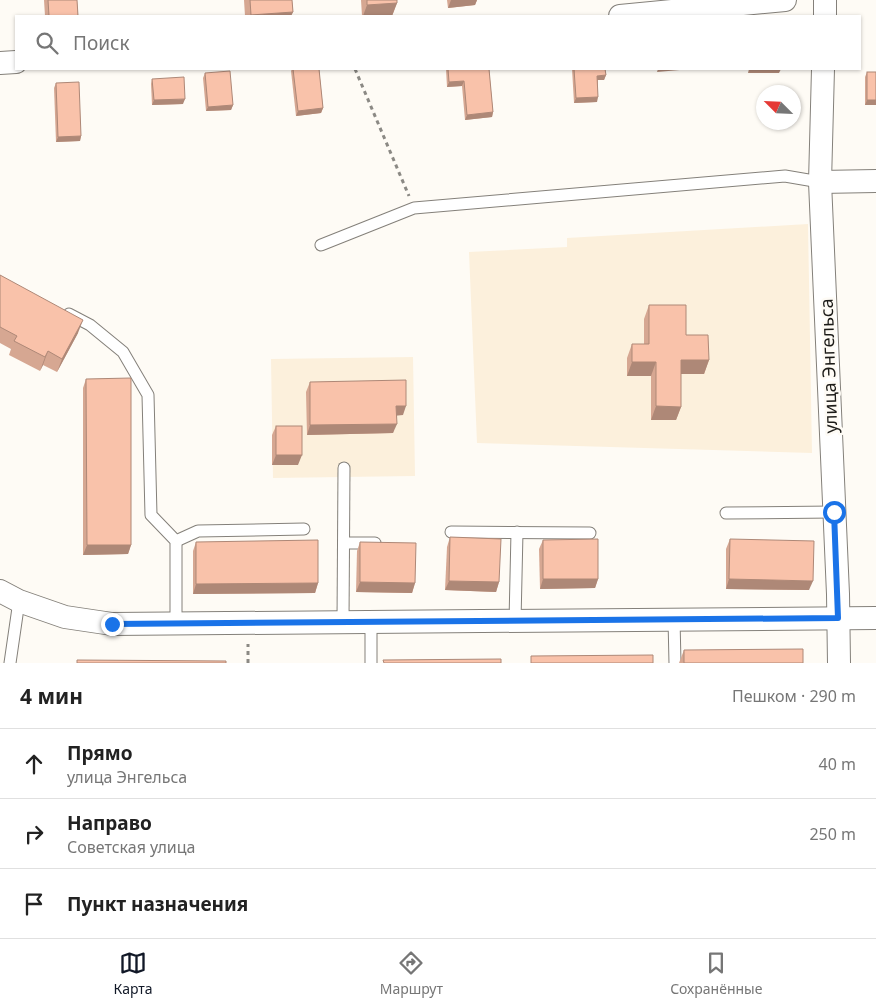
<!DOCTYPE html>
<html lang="ru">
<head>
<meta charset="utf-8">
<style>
  body { margin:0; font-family:"Noto Sans",sans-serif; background:#f6f6f6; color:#222 }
  .compass { position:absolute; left:756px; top:85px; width:45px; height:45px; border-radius:50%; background:#fff; box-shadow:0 1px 4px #0004; rotate:294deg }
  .stop { position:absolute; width:15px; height:15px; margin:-11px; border:4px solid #1a73e8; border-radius:50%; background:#fff }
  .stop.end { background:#1a73e8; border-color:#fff; box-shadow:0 1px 5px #0008 }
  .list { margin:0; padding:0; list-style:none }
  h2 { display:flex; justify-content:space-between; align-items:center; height:65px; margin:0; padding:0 20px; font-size:21px }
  h2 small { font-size:16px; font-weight:400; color:#767676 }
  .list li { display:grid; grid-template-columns:32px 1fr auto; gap:15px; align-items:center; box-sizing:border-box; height:70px; padding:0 20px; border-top:1px solid #e0e0e0 }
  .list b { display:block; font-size:19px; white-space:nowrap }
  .list p { margin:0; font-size:16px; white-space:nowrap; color:#767676 }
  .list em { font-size:16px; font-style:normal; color:#767676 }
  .icon { flex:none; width:28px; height:28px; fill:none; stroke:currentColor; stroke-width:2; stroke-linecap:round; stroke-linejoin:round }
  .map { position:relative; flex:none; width:876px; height:663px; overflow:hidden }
  .search { position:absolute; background:#fff; box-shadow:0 1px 4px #0004; left:15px; right:15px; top:15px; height:55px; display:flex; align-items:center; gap:12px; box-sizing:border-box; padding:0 18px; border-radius:0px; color:#767676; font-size:19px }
  .sheet { height:275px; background:#fff }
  nav { display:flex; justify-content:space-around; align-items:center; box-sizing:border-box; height:70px; border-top:1px solid #e0e0e0; background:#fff; font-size:14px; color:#767676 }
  nav a { display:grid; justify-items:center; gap:2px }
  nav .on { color:#111827 }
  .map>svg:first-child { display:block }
  .industrial { fill:#fcf0dc }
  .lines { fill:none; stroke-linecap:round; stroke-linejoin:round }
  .lane-casing { stroke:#84807a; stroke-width:13 }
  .street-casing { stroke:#84807a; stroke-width:24 }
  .path { stroke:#8b8984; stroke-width:3; stroke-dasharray:4 4; stroke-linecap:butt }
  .lane { stroke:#fff; stroke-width:11 }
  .street { stroke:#fff; stroke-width:22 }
  .wall { fill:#d6a792 }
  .shaded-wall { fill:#ae8877 }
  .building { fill:#f9c2aa; stroke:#ae8877 }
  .route { stroke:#1a73e8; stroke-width:6 }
  .labels { text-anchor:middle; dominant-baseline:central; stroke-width:5; stroke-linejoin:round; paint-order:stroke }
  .street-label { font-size:18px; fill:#1c1b18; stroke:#fefbf5 }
</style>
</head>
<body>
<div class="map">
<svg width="876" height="663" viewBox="0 0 876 663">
  <rect width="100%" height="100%" fill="#fefbf5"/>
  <g class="industrial">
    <path d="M808,224l4,229 -335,-10 -8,-191 98,-5v-9z"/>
    <path d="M413,357l2,119 -142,2 -2,-119z"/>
  </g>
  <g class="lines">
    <g class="lane-casing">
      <g id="lane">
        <path d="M321,245l93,-37 371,-32 35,6"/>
        <path d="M69,314l21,11 33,27 25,43 3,120 25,26v83"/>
        <path d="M726,513l108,-1"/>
        <path d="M451,532l139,1"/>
        <path d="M176,541l22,-10 106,-2"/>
        <path d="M344,543h31"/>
        <path d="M674,619l1,44"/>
        <path d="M515,621l2,-89"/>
        <path d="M343,622l1,-154"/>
        <path d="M10,663l9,-62"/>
        <path d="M371,663v-41"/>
      </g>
    </g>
    <g class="street-casing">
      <g id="street">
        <path d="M620,16l165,-16"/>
        <path d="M825,16v-16"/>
        <path d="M0,63l16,-1"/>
        <path d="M823,69l-3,113 18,412 1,69"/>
        <path d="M820,182l56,-1"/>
        <path d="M0,591l19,10 46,16 47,7 764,-6"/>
      </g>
    </g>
    <g class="path">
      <path d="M355,69l54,127"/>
      <path d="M248,663v-19"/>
    </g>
    <use href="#lane" class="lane"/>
    <use href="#street" class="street"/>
  </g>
  <g class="wall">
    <path d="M44,0h33l1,16h-33z"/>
    <path d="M244,0h48l1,12 -2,4h-46z"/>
    <path d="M361,0h36v3l-5,13h-30z"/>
    <path d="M447,0h30l-2,5 -27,3z"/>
    <path d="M292,69h27l4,39 -2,5 -25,3 -5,-45z"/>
    <path d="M446,69h43l4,43 -1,5 -27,3 -3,-34 -15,1z"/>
    <path d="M572,69h33l1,6 -2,5h-6l-1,22 -23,1z"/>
    <path d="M867,72h9v33h-11v-28z"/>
    <path d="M205,73l28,32 -2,5 -25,1 -3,-33z"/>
    <path d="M152,79l31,25 -31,1 -1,-21z"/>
    <path d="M56,83l25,53 -1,5 -24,1 -2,-54z"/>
    <path d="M0,275l78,58 -21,39 -14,-7 -3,6 -31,-16 2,-6 -11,-6z"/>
    <path d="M649,305l37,30 23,25 -5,14h-23v33l-5,13h-25v-44h-24v-18l5,-14h12v-25z"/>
    <path d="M86,379l45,166 -3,9 -45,1v-167z"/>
    <path d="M310,382l93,33h-6l-4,18 -86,2 -1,-43z"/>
    <path d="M276,426l22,39h-26v-30z"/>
    <path d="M450,537l49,45 -3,10 -51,-2 2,-43z"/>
    <path d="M730,539l79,51 -83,-1v-40z"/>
    <path d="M543,540l55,39 -3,9 -55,1 -1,-40z"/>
    <path d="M196,542l122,41 -3,10 -122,1v-43z"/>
    <path d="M360,542l55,41 -3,10 -56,-1 1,-41z"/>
    <path d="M684,650l119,13h-124z"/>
  </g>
  <g class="shaded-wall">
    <path d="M451,0h26l-2,5 -27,3z"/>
    <path d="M397,3l-5,13h-29l4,-11z"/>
    <path d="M293,12l-2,4h-40v-1z"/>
    <path d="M658,69h33l-34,3z"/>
    <path d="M749,69h32l-2,4h-31z"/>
    <path d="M606,75l-2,5h-8l1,-4z"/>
    <path d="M464,81l-2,5 -15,1 2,-5z"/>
    <path d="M598,97l-1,5 -23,1 2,-5z"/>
    <path d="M185,99l-2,5 -31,1 2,-5z"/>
    <path d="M867,100h9v5h-11z"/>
    <path d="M233,105l-2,5 -25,1 2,-4z"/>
    <path d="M323,108l-2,5 -25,3 2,-5z"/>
    <path d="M493,112l-1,5 -27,3 2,-5z"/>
    <path d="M81,136l-1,5 -24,1 2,-5z"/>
    <path d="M83,320l-5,13 -21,39 5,-13z"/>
    <path d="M48,351l-5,14 -3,6 5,-14z"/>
    <path d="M681,360h28l-5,14h-28z"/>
    <path d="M632,362h24l-5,14h-24z"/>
    <path d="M396,406h10l-3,9 -10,1z"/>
    <path d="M656,406l25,1 -5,13h-25z"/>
    <path d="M397,424l-4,9 -86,2 3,-10z"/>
    <path d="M276,455h26l-4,10h-26z"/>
    <path d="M87,545h44l-3,9 -45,1z"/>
    <path d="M543,579h55l-3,9 -55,1z"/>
    <path d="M729,579l84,2 -4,9 -83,-1z"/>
    <path d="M449,581l50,1 -3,10 -51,-2z"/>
    <path d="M360,582l55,1 -3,10 -56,-1z"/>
    <path d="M318,583l-3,10 -122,1 3,-10z"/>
  </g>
  <g class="building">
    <path d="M48,0h29l1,16h-29z"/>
    <path d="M250,0h42l1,12 -42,3z"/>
    <path d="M367,0h30v3l-30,2z"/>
    <path d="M293,69h26l4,39 -25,3z"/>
    <path d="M448,69h41l4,43 -26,3 -3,-34 -15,1z"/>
    <path d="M574,69h31l1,6 -9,1 1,21 -22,1z"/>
    <path d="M230,71l3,34 -25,2 -3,-34z"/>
    <rect x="867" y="72" width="9" height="28"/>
    <path d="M184,77l1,22 -31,1 -2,-21z"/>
    <path d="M79,82l2,54 -23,1 -2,-54z"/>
    <path d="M0,275l83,45 -21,39 -14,-8 -3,6 -31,-16 3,-5 -17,-9z"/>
    <path d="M649,305h37v30h22l1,25h-28v47l-25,-1v-44h-24v-18h17z"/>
    <path d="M131,378v167h-44l-1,-166z"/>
    <path d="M406,380v26h-10l1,18 -87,1v-43z"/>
    <rect x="276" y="426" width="26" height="29"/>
    <path d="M450,537l51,2 -2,43 -50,-1z"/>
    <path d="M598,539v40h-55v-39z"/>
    <path d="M730,539l84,2 -1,40 -84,-2z"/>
    <path d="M318,540v43l-122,1v-42z"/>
    <path d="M360,542l56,1 -1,40 -55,-1z"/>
    <path d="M803,649v14h-119v-13z"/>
    <path d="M653,655v8h-122v-7z"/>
    <path d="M501,659v4h-117l-1,-3z"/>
    <path d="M77,660l149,1v2h-149z"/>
  </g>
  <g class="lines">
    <path class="route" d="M112,624l726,-6 -4,-106"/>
  </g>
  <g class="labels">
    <g class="street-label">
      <text transform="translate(828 366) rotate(-92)">улица Энгельса</text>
    </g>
  </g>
</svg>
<svg class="compass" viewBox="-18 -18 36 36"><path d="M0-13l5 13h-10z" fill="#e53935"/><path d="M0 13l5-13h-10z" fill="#767676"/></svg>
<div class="stop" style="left:834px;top:512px"></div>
<div class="stop end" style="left:112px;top:624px"></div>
<div class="search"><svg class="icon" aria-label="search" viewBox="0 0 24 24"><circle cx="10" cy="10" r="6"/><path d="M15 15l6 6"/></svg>Поиск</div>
</div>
<section class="sheet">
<h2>4 мин<small>Пешком · 290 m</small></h2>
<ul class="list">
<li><svg class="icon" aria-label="ahead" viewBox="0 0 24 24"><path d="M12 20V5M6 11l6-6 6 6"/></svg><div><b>Прямо</b><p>улица Энгельса</p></div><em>40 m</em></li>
<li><svg class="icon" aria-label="right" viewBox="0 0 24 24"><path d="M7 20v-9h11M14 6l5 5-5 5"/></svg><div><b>Направо</b><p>Советская улица</p></div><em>250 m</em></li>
<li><svg class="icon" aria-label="arrive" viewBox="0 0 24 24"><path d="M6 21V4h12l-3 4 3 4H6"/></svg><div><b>Пункт назначения</b></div></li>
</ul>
</section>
<nav>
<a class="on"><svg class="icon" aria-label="map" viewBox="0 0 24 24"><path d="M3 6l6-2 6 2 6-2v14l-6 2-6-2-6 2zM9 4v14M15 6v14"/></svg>Карта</a>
<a><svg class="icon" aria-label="directions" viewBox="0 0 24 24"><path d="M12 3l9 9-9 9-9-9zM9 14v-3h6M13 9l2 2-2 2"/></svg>Маршрут</a>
<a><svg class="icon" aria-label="saved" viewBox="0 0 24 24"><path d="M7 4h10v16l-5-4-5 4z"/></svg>Сохранённые</a>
</nav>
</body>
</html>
